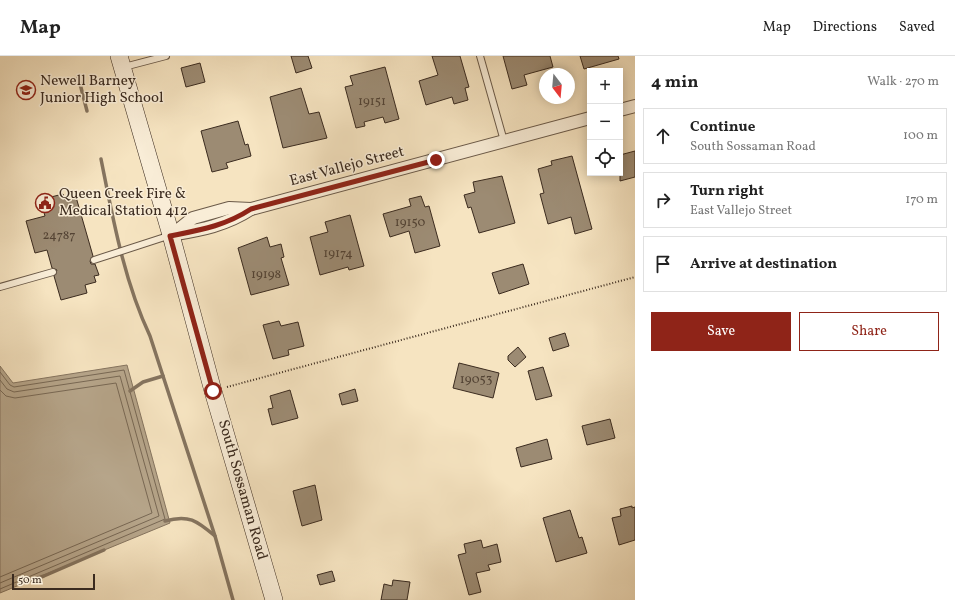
<!DOCTYPE html>
<html lang="en">
<head>
<meta charset="utf-8">
<style>
  body { margin:0; font-family:Vollkorn,serif; background:#f2f2f2; color:#222 }
  .controls { position:absolute; right:12px; top:12px; display:grid; overflow:hidden; border-radius:0px; box-shadow:0 2px 10px #0003 }
  .controls button { width:36px; height:36px; display:grid; place-items:center; padding:0; border:0; border-bottom:1px solid #e0e0e0; background:#fff; color:#222; font:20px sans-serif }
  .compass { position:absolute; left:539px; top:12px; width:36px; height:36px; border-radius:50%; background:#fff; box-shadow:0 2px 10px #0003; rotate:164deg }
  .scale { position:absolute; left:12px; bottom:10px; width:83px; box-sizing:border-box; padding-left:4px; border:2px solid #3b2b1f; border-top:0; font-size:11px; line-height:14px; white-space:nowrap; color:#3b2b1f; -webkit-text-stroke:3px #f9edd7; paint-order:stroke }
  .stop { position:absolute; width:12px; height:12px; margin:-9px; border:3px solid #8f2418; border-radius:50%; background:#fff }
  .stop.end { background:#8f2418; border-color:#fff; box-shadow:0 1px 4px #0008 }
  .list { margin:0; padding:0; list-style:none }
  h2 { display:flex; justify-content:space-between; align-items:center; height:52px; margin:0; padding:0 16px; font-size:17px }
  h2 small { font-size:13px; font-weight:400; color:#767676 }
  .list li { display:grid; grid-template-columns:26px 1fr auto; gap:12px; align-items:center; box-sizing:border-box; height:56px; margin:0 8px 8px; padding:0 8px; border:1px solid #e0e0e0; border-radius:0px }
  .list b { display:block; font-size:15px; white-space:nowrap }
  .list p { margin:0; font-size:13px; white-space:nowrap; color:#767676 }
  .list em { font-size:13px; font-style:normal; color:#767676 }
  .actions { display:flex; gap:8px; padding:12px 16px }
  .actions a { flex:1; padding:9px 0; border:1px solid #8f2418; border-radius:0px; text-align:center; font-size:14px; color:#8f2418 }
  .actions .main { background:#8f2418; color:#fff }
  .icon { flex:none; width:22px; height:22px; fill:none; stroke:currentColor; stroke-width:2; stroke-linecap:round; stroke-linejoin:round }
  .map { position:relative; flex:none; width:635px; height:544px; overflow:hidden }
  header { display:flex; align-items:center; gap:24px; box-sizing:border-box; height:56px; padding:0 20px; background:#fff; border-bottom:1px solid #e0e0e0 }
  header strong { font-size:19px }
  nav { display:flex; gap:22px; margin-inline-start:auto; font-size:14px }
  main { display:flex }
  aside { flex:1; background:#fff }
  .map>svg:first-child { display:block }
  .water { fill:#b6a58a; stroke:#85745f }
  .lines { fill:none; stroke-linecap:round; stroke-linejoin:round }
  .shore { stroke:#786854; stroke-width:1 }
  .stream { stroke:#85745f; stroke-width:3.5 }
  .building { fill:#9c8b73; stroke:#3b2b1f }
  .lane-casing { stroke:#6a5948; stroke-width:8 }
  .street-casing { stroke:#6a5948; stroke-width:14 }
  .secondary-casing { stroke:#3b2b1f; stroke-width:18 }
  .path { stroke:#3b2b1f; stroke-width:2; stroke-dasharray:1 2; stroke-linecap:butt }
  .lane { stroke:#f9edd7; stroke-width:6 }
  .street { stroke:#f9edd7; stroke-width:12 }
  .secondary { stroke:#f9edd7; stroke-width:17 }
  .route { stroke:#8f2418; stroke-width:5 }
  .labels { text-anchor:middle; dominant-baseline:central; stroke-width:3; stroke-linejoin:round; paint-order:stroke }
  .number-label { font-size:13px; fill:#534334 }
  .poi-label { font-size:15px; fill:#3b2b1f; stroke:#f9edd7; text-anchor:start }
  .street-label { font-size:15px; fill:#3b2b1f; stroke:#f9edd7 }
</style>
</head>
<body>
<header>
<strong>Map</strong>
<nav><a>Map</a><a>Directions</a><a>Saved</a></nav>
</header>
<main>
<div class="map">
<svg width="635" height="544" viewBox="0 0 635 544">
  <rect width="100%" height="100%" fill="#f6e4c1"/>
  <filter id="stains"><feTurbulence type="fractalNoise" baseFrequency=".005" numOctaves="4"/><feColorMatrix values="0 0 0 0 .2 0 0 0 0 .09 0 0 0 0 .02 0 0 0 .5 -.17"/></filter>
  <radialGradient id="worn" r=".72"><stop offset=".6" stop-color="#630" stop-opacity="0"/><stop offset="1" stop-color="#630" stop-opacity=".3"/></radialGradient>
  <path class="water" d="M127,309l43,158 -170,70v-227l13,17z"/>
  <g class="lines">
    <g class="shore">
      <path d="M0,316l10,13 4,2 110,-17 41,149 -165,70"/>
      <path d="M0,324l7,9 7,3 106,-16 39,140 -159,67"/>
      <path d="M0,334l6,6 9,2 101,-15 36,130 -152,64"/>
    </g>
    <g class="stream">
      <path d="M78,20l9,35"/>
      <path d="M101,103c12,60 23,122 49,177l65,200 18,64"/>
      <path d="M130,335l13,-9 20,-6"/>
      <path d="M165,465c24,-7 32,0 50,15"/>
      <path d="M26,526l18,-6 60,-26"/>
    </g>
  </g>
  <g class="building">
    <path d="M291,0h17l4,12 -16,5z"/>
    <path d="M432,0h28l9,31 -4,1 3,12 -14,4 -2,-7 -26,8 -7,-24 19,-6z"/>
    <path d="M503,0h47l3,11 -29,8 3,10 -15,4z"/>
    <path d="M580,0h38l1,3 -35,10z"/>
    <path d="M200,7l5,19 -19,5 -5,-19z"/>
    <path d="M385,11l14,52 -14,4 -2,-6 -19,5 1,4 -9,2 -11,-41 8,-2 -3,-9z"/>
    <path d="M301,32l8,26 10,-2 8,26 -44,10 -13,-51z"/>
    <path d="M238,65l7,24 3,-1 3,12 -25,7 2,5 -16,4 -11,-41z"/>
    <path d="M635,95v26l-15,4v-26z"/>
    <path d="M572,100l20,73 -17,5 -4,-17 -23,7 -8,-30 4,-1 -6,-24 14,-4 -1,-4z"/>
    <path d="M502,120l13,47 -36,10 -8,-26 -3,1 -4,-13 11,-3 -2,-10z"/>
    <path d="M63,138l2,6 11,-3 17,59 -3,5 1,3h4l4,11 -5,1 2,6 -11,3 2,8 -26,7 -7,-24 3,-6 -5,-2 -5,-18 -12,3 -9,-32 19,-5 -3,-10 11,-3 -2,-6z"/>
    <path d="M421,140l4,11 4,-1 11,40 -25,7 -6,-22 -19,6 -7,-23 28,-8 -2,-7z"/>
    <path d="M350,159l14,51 -15,4 -1,-3 -28,8 -10,-38 18,-5 -3,-10z"/>
    <path d="M267,181l3,10 11,-3 3,13 -3,1 8,27 -38,10 -13,-47z"/>
    <path d="M523,208l6,20 -30,10 -7,-21z"/>
    <path d="M279,265l2,5 17,-4 6,24 -16,4 1,5 -16,4 -10,-34z"/>
    <path d="M565,277l4,13 -16,5 -4,-13z"/>
    <path d="M518,291l8,10 -11,10 -7,-7v-4z"/>
    <path d="M459,307l40,10 -6,25 -40,-10z"/>
    <path d="M543,311l9,29 -16,4 -8,-29z"/>
    <path d="M355,333l3,12 -16,4 -3,-11z"/>
    <path d="M290,334l8,28 -26,7 -4,-16 5,-1 -3,-12z"/>
    <path d="M610,363l5,19 -28,7 -5,-19z"/>
    <path d="M547,383l5,20 -31,8 -5,-19z"/>
    <path d="M315,429l7,35 -20,6 -9,-35z"/>
    <path d="M632,450v2l3,-1v33l-16,5 -7,-27 9,-2 -1,-7z"/>
    <path d="M570,454l9,28 3,-1 5,16 -31,9 -13,-44z"/>
    <path d="M481,484l2,8 14,-4 4,18 -13,3 2,5 -14,3 5,19 -12,3 -11,-40 8,-2 -2,-9z"/>
    <path d="M332,515l3,10 -15,4 -3,-10z"/>
    <path d="M393,524l17,2 -3,18h-26l3,-16 8,2z"/>
  </g>
  <g class="lines">
    <g class="lane-casing">
      <g id="lane">
        <path d="M480,0l24,85"/>
        <path d="M124,11l42,-11"/>
        <path d="M94,204l77,-25"/>
        <path d="M0,231l53,-15"/>
      </g>
    </g>
    <g class="street-casing">
      <g id="street">
        <path d="M620,54l15,-4"/>
        <path d="M171,179c29,-5 54,-9 80,-26l339,-91"/>
        <path d="M172,179l21,-17 36,-10 22,1"/>
      </g>
    </g>
    <g class="secondary-casing">
      <path id="secondary" d="M119,0l52,179 42,156 61,209"/>
    </g>
    <path class="path" d="M227,331l408,-110"/>
    <use href="#lane" class="lane"/>
    <use href="#street" class="street"/>
    <use href="#secondary" class="secondary"/>
  </g>
  <g class="lines">
    <path class="route" d="M213,335l-43,-155c30,-6 55,-10 81,-27l185,-49"/>
  </g>
  <defs>
    <g id="school-ring" transform="scale(1)"><circle r="9.5" fill="#f9edd7" stroke="#8f2418" stroke-width="1.5"/><path d="M0-5L7-2L0 1L-7-2ZM-4 1L0 2.5L4 1V4Q0 6-4 4Z" fill="#8f2418"/></g>
    <g id="civic-ring" transform="scale(1)"><circle r="9.5" fill="#f9edd7" stroke="#8f2418" stroke-width="1.5"/><path d="M-.6-6.5H3V-4.5H.6V-3L4-1V1h2V6H-6V1h2V-1L-.6-3ZM-1.2 2.5V6h2.4V2.5Z" fill="#8f2418"/></g>
  </defs>
  <g fill-rule="evenodd">
    <use href="#school-ring" x="26" y="34"/>
    <use href="#civic-ring" x="45" y="147"/>
  </g>
  <g class="labels">
    <g class="number-label">
      <text x="372" y="46">19151</text>
      <text x="410" y="167">19150</text>
      <text x="59" y="180">24787</text>
      <text x="338" y="198">19174</text>
      <text x="266" y="219">19198</text>
      <text x="476" y="324">19053</text>
    </g>
    <g class="poi-label">
      <text x="40" y="25">Newell Barney<tspan x="40" dy="17">Junior High School</tspan></text>
      <text x="59" y="138">Queen Creek Fire &amp;<tspan x="59" dy="17">Medical Station 412</tspan></text>
    </g>
    <g class="street-label">
      <text transform="translate(347 111) rotate(-15)">East Vallejo Street</text>
      <text transform="translate(242 434) rotate(74)">South Sossaman Road</text>
    </g>
  </g>
  <rect width="100%" height="100%" filter="url(#stains)"/>
  <rect width="100%" height="100%" fill="url(#worn)"/>
</svg>
<div class="controls">
<button>+</button>
<button>−</button>
<button><svg class="icon" aria-label="locate" viewBox="0 0 24 24"><circle cx="12" cy="12" r="6"/><path d="M12 2v4M12 18v4M2 12h4M18 12h4"/></svg></button>
</div>
<svg class="compass" viewBox="-18 -18 36 36"><path d="M0-13l5 13h-10z" fill="#e53935"/><path d="M0 13l5-13h-10z" fill="#767676"/></svg>
<div class="scale">50 m</div>
<div class="stop" style="left:213px;top:335px"></div>
<div class="stop end" style="left:436px;top:104px"></div>
</div>
<aside>
<h2>4 min<small>Walk · 270 m</small></h2>
<ul class="list">
<li><svg class="icon" aria-label="ahead" viewBox="0 0 24 24"><path d="M12 20V5M6 11l6-6 6 6"/></svg><div><b>Continue</b><p>South Sossaman Road</p></div><em>100 m</em></li>
<li><svg class="icon" aria-label="right" viewBox="0 0 24 24"><path d="M7 20v-9h11M14 6l5 5-5 5"/></svg><div><b>Turn right</b><p>East Vallejo Street</p></div><em>170 m</em></li>
<li><svg class="icon" aria-label="arrive" viewBox="0 0 24 24"><path d="M6 21V4h12l-3 4 3 4H6"/></svg><div><b>Arrive at destination</b></div></li>
</ul>
<div class="actions"><a class="main">Save</a><a>Share</a></div>
</aside>
</main>
</body>
</html>
